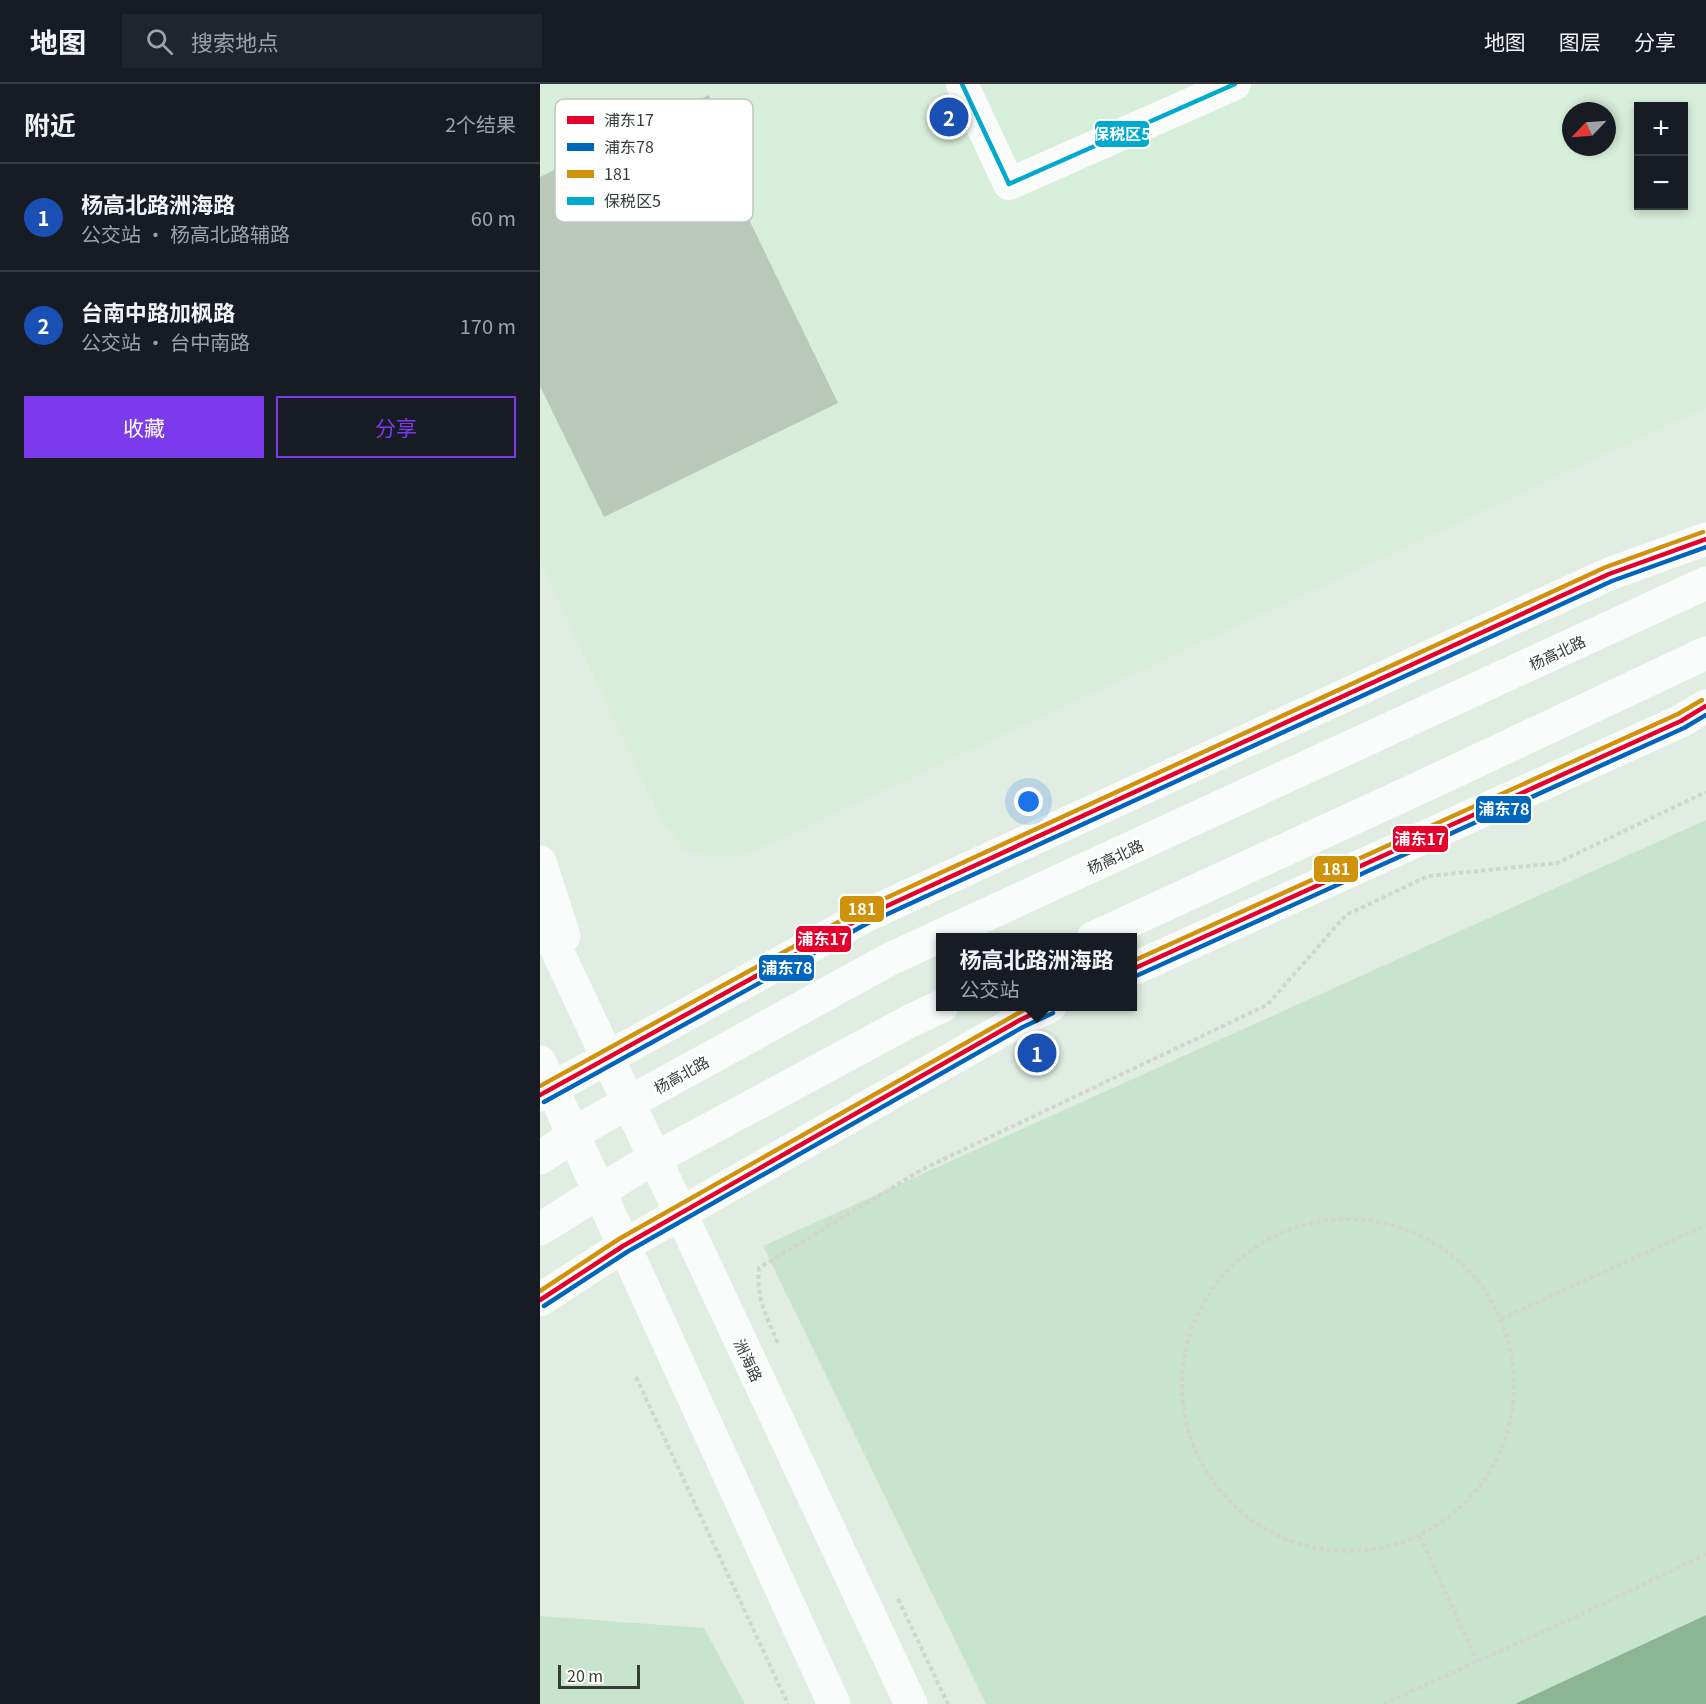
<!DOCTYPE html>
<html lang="zh">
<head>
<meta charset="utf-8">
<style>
  body { margin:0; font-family:Georgia,"Noto Sans SC",serif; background:#20242c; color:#f1f3f6 }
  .controls { position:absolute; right:18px; top:18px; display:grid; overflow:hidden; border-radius:0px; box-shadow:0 3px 9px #0003 }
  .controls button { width:54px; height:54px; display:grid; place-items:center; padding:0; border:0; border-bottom:2px solid #363941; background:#171b24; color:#f1f3f6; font:30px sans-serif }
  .compass { position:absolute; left:1022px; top:18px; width:54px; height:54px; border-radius:50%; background:#171b24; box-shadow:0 3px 9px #0003; rotate:245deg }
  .scale { position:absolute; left:18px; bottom:15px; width:82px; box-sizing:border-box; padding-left:6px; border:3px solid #343e36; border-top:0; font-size:16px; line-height:21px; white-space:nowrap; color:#343e36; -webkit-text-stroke:4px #fff; paint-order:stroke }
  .you { position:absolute; left:489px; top:718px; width:21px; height:21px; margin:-15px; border:4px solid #fff; border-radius:50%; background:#1a73e8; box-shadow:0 0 0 9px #1a73e833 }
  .badge { display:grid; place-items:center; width:39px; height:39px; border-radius:50%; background:#7c3aed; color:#fff; font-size:20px; font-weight:700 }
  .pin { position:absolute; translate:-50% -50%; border:3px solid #fff; box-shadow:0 2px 6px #0006 }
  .popup { position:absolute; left:396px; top:849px; width:201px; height:78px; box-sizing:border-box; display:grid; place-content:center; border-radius:0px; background:#171b24; filter:drop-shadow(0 2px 4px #0005); font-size:20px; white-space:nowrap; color:#9ea1a6 }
  .popup b { font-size:22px; color:#f1f3f6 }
  .popup::after { content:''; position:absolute; left:50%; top:100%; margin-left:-12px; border:12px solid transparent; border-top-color:#171b24 }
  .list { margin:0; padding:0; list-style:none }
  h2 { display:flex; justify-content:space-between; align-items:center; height:78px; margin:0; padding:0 24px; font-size:26px }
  h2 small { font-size:20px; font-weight:400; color:#9ea1a6 }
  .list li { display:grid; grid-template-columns:39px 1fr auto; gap:18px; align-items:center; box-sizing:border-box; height:108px; padding:0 24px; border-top:2px solid #363941 }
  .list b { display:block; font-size:22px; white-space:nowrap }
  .list p { margin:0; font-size:20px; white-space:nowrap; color:#9ea1a6 }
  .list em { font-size:20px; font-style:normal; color:#9ea1a6 }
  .actions { display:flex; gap:12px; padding:18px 24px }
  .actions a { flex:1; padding:14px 0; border:2px solid #7c3aed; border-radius:0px; text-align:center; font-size:21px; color:#7c3aed }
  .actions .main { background:#7c3aed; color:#fff }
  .icon { flex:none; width:33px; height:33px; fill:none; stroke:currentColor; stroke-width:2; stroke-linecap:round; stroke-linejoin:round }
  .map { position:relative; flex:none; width:1166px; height:1620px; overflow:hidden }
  header { display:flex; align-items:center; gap:36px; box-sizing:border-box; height:84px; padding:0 30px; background:#171b24; border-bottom:2px solid #363941 }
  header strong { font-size:28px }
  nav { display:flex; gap:33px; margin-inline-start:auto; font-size:21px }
  .search { width:420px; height:54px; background:#20242c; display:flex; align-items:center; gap:15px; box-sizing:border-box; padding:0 21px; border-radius:0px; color:#9ea1a6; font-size:22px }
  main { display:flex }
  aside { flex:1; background:#171b24 }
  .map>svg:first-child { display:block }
  .built { fill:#d7eeda; fill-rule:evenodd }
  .green { fill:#c9e4cd }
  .water { fill:#8cb593 }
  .building { fill:#b9c8bb }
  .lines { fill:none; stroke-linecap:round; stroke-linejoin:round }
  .path { stroke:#d1d5d2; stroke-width:4; stroke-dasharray:4.5 3; stroke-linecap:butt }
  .minor { stroke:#fafcfb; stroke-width:32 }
  .major { stroke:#fafcfb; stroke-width:33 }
  .highway { stroke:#fafcfb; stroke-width:33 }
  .bus-1-casing { stroke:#fff; stroke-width:9 }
  .bus-2-casing { stroke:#fff; stroke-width:9 }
  .bus-3-casing { stroke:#fff; stroke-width:9 }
  .bus-4-casing { stroke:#fff; stroke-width:9 }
  .bus-1 { stroke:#e4002b; stroke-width:4.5 }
  .bus-2 { stroke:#0065bd; stroke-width:4.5 }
  .bus-3 { stroke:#d0910b; stroke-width:4.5 }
  .bus-4 { stroke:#00a9ce; stroke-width:4.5 }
  .labels { text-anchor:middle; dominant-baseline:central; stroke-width:5; stroke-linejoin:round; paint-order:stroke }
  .street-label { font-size:15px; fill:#343e36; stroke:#fff }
  .key { fill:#fff; stroke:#c2c5c3; stroke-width:1.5 }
  .key-label { font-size:16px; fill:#343e36 }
  .line-badge { stroke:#fff; stroke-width:2 }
  .badge-label { font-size:16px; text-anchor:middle; font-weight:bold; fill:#fff }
</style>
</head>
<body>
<header>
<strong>地图</strong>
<div class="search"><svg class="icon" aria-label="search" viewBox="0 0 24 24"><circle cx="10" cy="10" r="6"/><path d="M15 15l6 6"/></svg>搜索地点</div>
<nav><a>地图</a><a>图层</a><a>分享</a></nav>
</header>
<main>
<aside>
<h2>附近<small>2个结果</small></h2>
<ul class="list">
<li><span class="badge" style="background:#1a4fb4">1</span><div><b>杨高北路洲海路</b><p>公交站 · 杨高北路辅路</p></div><em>60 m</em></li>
<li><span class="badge" style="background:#1a4fb4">2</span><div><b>台南中路加枫路</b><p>公交站 · 台中南路</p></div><em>170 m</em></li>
</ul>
<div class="actions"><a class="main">收藏</a><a>分享</a></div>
</aside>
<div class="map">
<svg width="1166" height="1620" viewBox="0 0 1166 1620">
  <rect width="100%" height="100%" fill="#e1ede2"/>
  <path class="built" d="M0,0h1166v323l-963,449 -32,1 -25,-6 -22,-25 -124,-265zM1098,22h46v100h-46zM1031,27h36v36h-36z"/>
  <g class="green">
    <path d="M1166,736v795l-191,89h-529l-223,-458z"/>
    <path d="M0,1532l164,12 41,76h-205z"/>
  </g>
  <path class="water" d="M1166,1531v89h-191z"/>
  <path class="building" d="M169,11l29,59 -17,8 117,241 -234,114 -64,-131v-209z"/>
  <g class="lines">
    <g class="path">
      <circle cx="808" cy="1301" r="166"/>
      <path d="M961,1235l205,-94"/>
      <path d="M238,1259c-12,-28 -22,-45 -19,-75l164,-99 344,-164 79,-90 82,-39 129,-13 149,-71"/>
      <path d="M96,1293l152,327"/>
      <path d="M880,1452l57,125"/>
      <path d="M358,1515l50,105"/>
      <path d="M843,1620l188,-85 135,-65"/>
    </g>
    <path class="minor" d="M422,0l47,100 226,-100"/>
    <g class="major">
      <path d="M0,778l24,74"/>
      <path d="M0,830l371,790"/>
      <path d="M593,885l548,-248 25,-15"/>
      <path d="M0,978l294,642"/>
      <path d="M0,1011l325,-179 744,-342 97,-35"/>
      <path d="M0,1216l83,-54 397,-226 30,-14"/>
    </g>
    <g class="highway">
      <path d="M553,854l352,-162 261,-123"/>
      <path d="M0,1074l50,-34 300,-165 816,-376"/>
      <path d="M0,1145l97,-61 273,-147 32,-15"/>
    </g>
    <g class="bus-1-casing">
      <g id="bus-1">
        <path d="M593,885l548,-248 25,-15"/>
        <path d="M0,1011l325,-179 744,-342 97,-35"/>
        <path d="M0,1216l83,-54 397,-226 29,-14"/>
      </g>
    </g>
    <g class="bus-2-casing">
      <g id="bus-2">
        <path d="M596,892l548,-248 22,-13"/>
        <path d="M4,1018l324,-179 744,-342 94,-34"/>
        <path d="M4,1222l83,-54 396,-225 30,-14"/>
      </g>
    </g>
    <g class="bus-3-casing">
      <g id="bus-3">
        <path d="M593,877l545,-247 24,-14"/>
        <path d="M0,1002l322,-177 744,-342 97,-35"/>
        <path d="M0,1207l79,-52 412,-233"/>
      </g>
    </g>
    <g class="bus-4-casing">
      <g id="bus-4">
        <path d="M422,0l47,100"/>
        <path d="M469,100l226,-100"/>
      </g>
    </g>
    <use href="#bus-1" class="bus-1"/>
    <use href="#bus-2" class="bus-2"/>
    <use href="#bus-3" class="bus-3"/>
    <use href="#bus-4" class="bus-4"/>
  </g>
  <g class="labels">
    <g class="street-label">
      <text transform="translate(1017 568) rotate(-25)">杨高北路</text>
      <text transform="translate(575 772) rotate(-25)">杨高北路</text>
      <text transform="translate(141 990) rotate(-29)">杨高北路</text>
      <text transform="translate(209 1276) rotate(65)">洲海路</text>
    </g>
  </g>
  <rect x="15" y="15" width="198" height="123" rx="9" class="key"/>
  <rect x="27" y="32" width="27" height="8" fill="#e4002b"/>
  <rect x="27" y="59" width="27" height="8" fill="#0065bd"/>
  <rect x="27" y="86" width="27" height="8" fill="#d0910b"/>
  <rect x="27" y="113" width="27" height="8" fill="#00a9ce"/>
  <g class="key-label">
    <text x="64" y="42">浦东17</text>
    <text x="64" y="69">浦东78</text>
    <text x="64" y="96">181</text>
    <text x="64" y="123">保税区5</text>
  </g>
  <g class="line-badge">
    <rect x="554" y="36" width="56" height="28" rx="6" fill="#00a9ce"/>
    <rect x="935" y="711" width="57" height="29" rx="6" fill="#0065bd"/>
    <rect x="852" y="741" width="57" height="28" rx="6" fill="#e4002b"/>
    <rect x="773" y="771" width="46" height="28" rx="6" fill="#d0910b"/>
    <rect x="299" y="811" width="46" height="28" rx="6" fill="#d0910b"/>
    <rect x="255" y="841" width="57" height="28" rx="6" fill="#e4002b"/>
    <rect x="218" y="870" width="57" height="28" rx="6" fill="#0065bd"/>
  </g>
  <g class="badge-label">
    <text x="582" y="56">保税区5</text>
    <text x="964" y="731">浦东78</text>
    <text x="880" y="761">浦东17</text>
    <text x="796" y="791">181</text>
    <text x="322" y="831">181</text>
    <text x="283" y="861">浦东17</text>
    <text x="247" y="890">浦东78</text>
  </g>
</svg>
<div class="controls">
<button>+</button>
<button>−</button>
</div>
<svg class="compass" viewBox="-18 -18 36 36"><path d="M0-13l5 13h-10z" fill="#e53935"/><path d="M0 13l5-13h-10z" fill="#9ea1a6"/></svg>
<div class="scale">20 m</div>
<div class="you"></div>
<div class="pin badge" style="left:497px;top:969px;background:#1a4fb4">1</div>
<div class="popup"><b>杨高北路洲海路</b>公交站</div>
<div class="pin badge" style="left:409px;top:33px;background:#1a4fb4">2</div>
</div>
</main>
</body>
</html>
